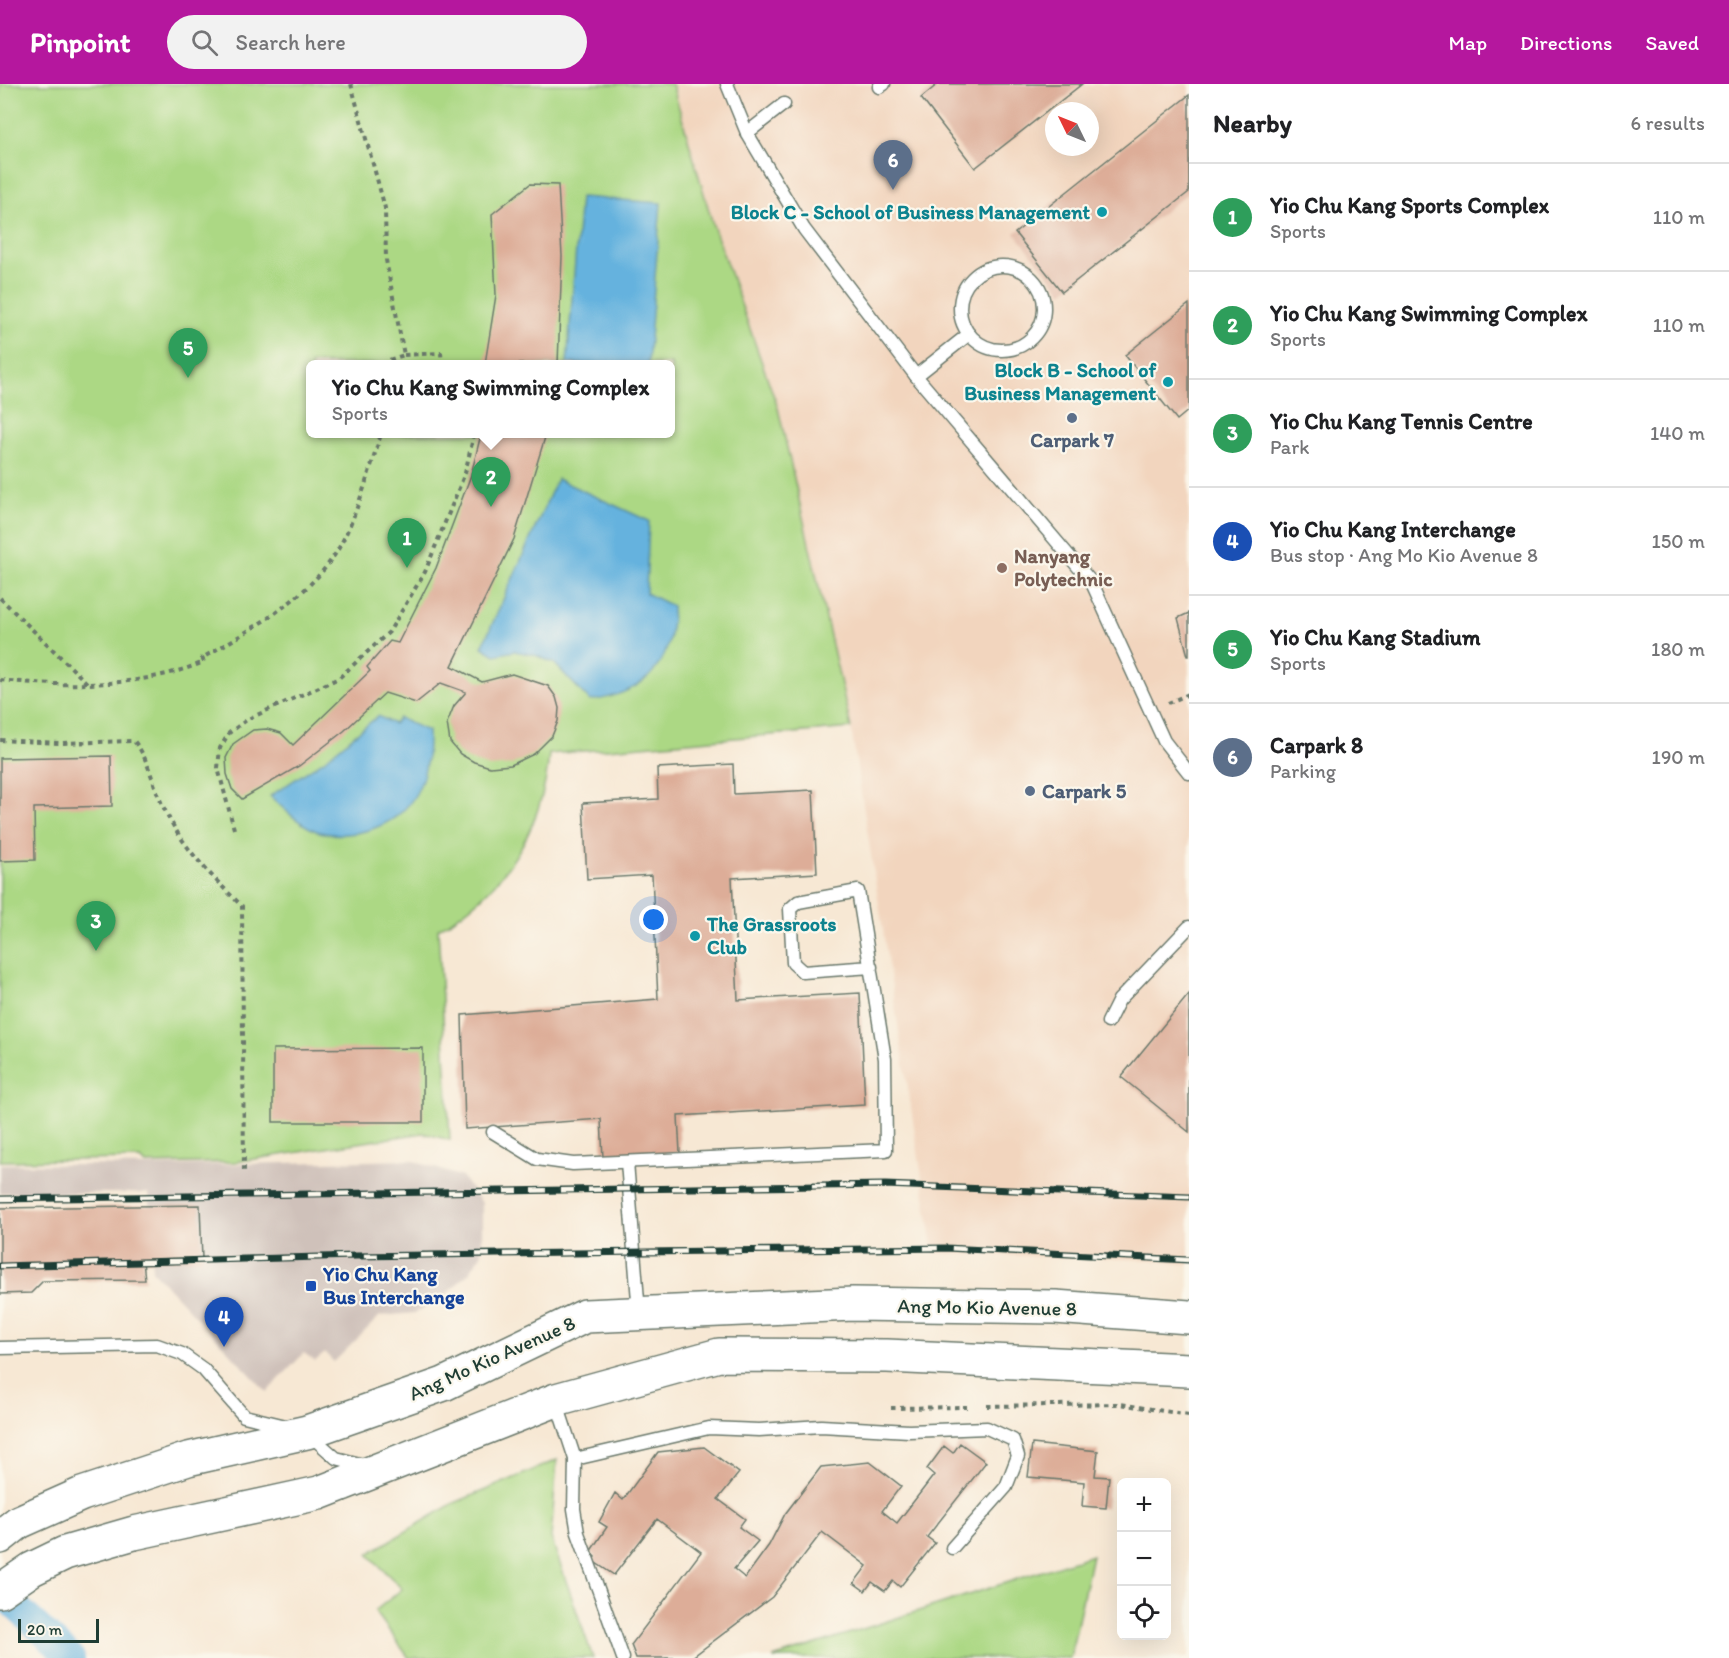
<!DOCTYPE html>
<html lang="en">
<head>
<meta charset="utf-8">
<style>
  body { margin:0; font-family:Itim,sans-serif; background:#f2f2f2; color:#202124 }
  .controls { position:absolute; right:18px; bottom:18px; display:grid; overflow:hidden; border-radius:9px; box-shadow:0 6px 24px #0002 }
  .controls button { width:54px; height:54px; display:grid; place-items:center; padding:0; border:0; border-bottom:2px solid #e0e0e0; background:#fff; color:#202124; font:30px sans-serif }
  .compass { position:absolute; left:1045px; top:18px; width:54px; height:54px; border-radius:50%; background:#fff; box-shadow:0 6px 24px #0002; rotate:313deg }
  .scale { position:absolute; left:18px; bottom:15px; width:81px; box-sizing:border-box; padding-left:6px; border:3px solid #1f3d34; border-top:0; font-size:16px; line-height:21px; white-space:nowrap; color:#1f3d34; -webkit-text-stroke:4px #fbf7ec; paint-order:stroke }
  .you { position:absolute; left:654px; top:836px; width:21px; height:21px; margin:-15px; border:4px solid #fff; border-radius:50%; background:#1a73e8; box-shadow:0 0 0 9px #1a73e833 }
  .badge { display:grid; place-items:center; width:39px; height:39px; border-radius:50%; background:#b5179e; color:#fff; font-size:20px; font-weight:700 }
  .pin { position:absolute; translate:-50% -50px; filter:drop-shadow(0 2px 3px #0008) }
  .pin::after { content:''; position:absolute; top:32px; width:21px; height:18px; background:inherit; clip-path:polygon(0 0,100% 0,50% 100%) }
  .popup { position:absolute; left:306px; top:276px; width:369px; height:78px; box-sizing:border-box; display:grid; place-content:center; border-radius:9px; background:#fff; filter:drop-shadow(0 2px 4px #0005); font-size:20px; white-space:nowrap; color:#757577 }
  .popup b { font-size:22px; color:#202124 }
  .popup::after { content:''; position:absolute; left:50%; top:100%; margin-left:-12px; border:12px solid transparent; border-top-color:#fff }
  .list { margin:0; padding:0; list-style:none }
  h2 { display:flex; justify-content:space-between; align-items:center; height:78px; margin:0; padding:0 24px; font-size:26px }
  h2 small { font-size:20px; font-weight:400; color:#757577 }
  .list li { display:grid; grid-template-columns:39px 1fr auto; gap:18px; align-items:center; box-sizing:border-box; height:108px; padding:0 24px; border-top:2px solid #e0e0e0 }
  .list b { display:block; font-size:22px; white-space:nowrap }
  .list p { margin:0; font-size:20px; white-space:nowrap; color:#757577 }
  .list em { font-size:20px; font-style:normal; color:#757577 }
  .icon { flex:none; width:33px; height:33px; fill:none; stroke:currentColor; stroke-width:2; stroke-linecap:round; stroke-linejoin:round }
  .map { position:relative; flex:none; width:1189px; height:1574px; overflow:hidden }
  header { display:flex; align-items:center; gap:36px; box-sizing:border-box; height:84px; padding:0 30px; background:#b5179e; color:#fff }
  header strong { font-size:28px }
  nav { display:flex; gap:33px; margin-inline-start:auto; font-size:21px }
  .search { width:420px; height:54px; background:#f2f2f2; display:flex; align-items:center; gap:15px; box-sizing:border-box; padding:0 21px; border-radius:33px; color:#757577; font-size:22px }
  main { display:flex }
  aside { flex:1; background:#fff }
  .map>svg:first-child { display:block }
  .built { fill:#f2d5be; fill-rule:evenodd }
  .industrial { fill:#cfc1ba }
  .green { fill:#acd884; stroke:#668a5c; stroke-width:1.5; fill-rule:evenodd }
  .water { fill:#65b2de; stroke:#427889; stroke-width:1.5 }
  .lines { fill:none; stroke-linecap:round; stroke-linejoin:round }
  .canal { stroke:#65b2de; stroke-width:28 }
  .building { fill:#ddad98 }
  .lane-casing { stroke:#6b796c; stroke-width:15 }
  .primary-casing { stroke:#6b796c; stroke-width:36 }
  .path { stroke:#6b796c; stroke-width:4; stroke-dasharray:4.5 4.5; stroke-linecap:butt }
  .lane { stroke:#fff; stroke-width:12 }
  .primary { stroke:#fff; stroke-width:33 }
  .rail-casing { stroke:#1f3d34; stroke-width:7 }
  .rail { stroke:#fbf7ec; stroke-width:4.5; stroke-dasharray:14; stroke-linecap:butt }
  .culture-dot { fill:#0f9aa8; stroke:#fbf7ec; stroke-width:2 }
  .service-dot { fill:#5c6f8a; stroke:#fbf7ec; stroke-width:2 }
  .education-dot { fill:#8d6e63; stroke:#fbf7ec; stroke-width:2 }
  .transit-dot { fill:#1a4fb4; stroke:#fbf7ec; stroke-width:2 }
  .labels { text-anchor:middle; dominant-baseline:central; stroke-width:4.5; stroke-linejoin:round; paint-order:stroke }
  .culture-label { font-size:20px; font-weight:bold; fill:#0d838f; stroke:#fbf7ec; text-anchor:end }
  .service-label { font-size:20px; font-weight:bold; fill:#4e5e75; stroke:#fbf7ec }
  .education-label { font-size:20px; font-weight:bold; fill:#785e54; stroke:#fbf7ec; text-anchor:start }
  .transit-label { font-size:20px; font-weight:bold; fill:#164399; stroke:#fbf7ec; text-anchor:start }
  .street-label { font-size:20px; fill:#1f3d34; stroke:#fbf7ec }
</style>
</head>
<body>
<header>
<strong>Pinpoint</strong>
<div class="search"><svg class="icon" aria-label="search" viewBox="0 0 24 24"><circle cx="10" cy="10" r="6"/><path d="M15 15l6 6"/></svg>Search here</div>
<nav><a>Map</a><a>Directions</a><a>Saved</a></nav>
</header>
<main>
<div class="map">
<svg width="1189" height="1574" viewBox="0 0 1189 1574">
  <rect width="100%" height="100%" fill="#fbf7ec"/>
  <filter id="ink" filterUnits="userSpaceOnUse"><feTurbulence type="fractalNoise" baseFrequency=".0167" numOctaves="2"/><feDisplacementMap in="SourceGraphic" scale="12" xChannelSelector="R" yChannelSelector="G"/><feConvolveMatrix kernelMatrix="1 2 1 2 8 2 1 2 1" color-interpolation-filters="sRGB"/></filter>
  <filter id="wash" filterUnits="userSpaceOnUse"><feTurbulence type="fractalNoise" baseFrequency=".008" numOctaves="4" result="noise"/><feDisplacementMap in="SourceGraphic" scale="24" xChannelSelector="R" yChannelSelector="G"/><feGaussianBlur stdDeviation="1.35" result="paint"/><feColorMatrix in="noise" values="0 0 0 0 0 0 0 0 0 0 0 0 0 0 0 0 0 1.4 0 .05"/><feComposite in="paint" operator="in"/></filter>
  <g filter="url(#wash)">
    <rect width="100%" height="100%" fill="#f7e8d4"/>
    <path class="built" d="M672,0h517v1181l-38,-5 -217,-7 -83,-525 -73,-320 -64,-180zM1054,27h36v36h-36z"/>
    <path class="industrial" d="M411,1076l51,17 20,26v50l-13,20 -28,26 -26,14 -35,3 -46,46 -9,-9 -10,8 -11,-8 -37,39 -115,-122 -3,-77h-149v-29l150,2z"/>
    <g class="green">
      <path d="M0,0h672l42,144 64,180 73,320 -302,26c-6,76 -46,138 -111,175l12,211 -27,-7 -188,29 -89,2 -5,-5 -141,2zM311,280h360v70h-360z"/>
      <path d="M557,1376l-6,78 42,120h-184l-34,-47 27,-22 -34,-35 84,-50z"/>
      <path d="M1092,1471l-22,103h-297z"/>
    </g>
    <g class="water">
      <path d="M580,113l81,6 -13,161h-81z"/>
      <path d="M557,395l92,42 -3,72 26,13c2,57 -25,87 -82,95l-36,-38 -19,-8 -21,-4 -19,4 -13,-8z"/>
      <path d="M378,632l16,8 5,-6 29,13c2,52 -17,92 -72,102 -13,2 -30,2 -42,-3 -17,-8 -30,-21 -44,-34l53,-35z"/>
    </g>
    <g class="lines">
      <path class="canal" d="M0,1508l71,66"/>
    </g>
    <g id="blocks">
      <g class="building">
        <path d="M938,0h144l-107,84 -54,-70z"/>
        <path d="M1189,11v97l-127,100 -47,-59z"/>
        <path d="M530,100l28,1 4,71 -4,108h-73l11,-69 -4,-81z"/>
        <path d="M1189,220v106l-12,10 -52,-65z"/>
        <path d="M481,350h65l-32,105 -62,127 30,16 30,-8 36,12 8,11 3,11 -1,13 -6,15 -18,18 -23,11 -21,2 -16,-5 -14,-8 -10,-12 -3,-19 7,-17 12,-14 -25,-9 -25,20 -31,-10 -41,38 -45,35 -57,33 -10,-10 -5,-15 -1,-16 7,-14 20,-14 14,-1 14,4 12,12 77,-74 -3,-4 23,-26 8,2 38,-75 35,-93z"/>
        <path d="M1189,529v43h-1l-10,-38z"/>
        <path d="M111,672l1,50 -78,2 1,52 -35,1v-103z"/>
        <path d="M733,680l1,30 79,-4 4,83 -85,5 6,122 122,-7 5,112 -187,11 2,37 -77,5 -2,-39 -136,10 -3,-114 196,-16 -6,-124 -65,4 -4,-76 75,-4 -1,-31z"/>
        <path d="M1189,910v138l-68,-55z"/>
        <path d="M423,964v74h-150v-73z"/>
        <path d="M200,1121l2,54 -59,2 2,19 -102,1 -12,12 -31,1v-86z"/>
        <path d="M960,1359l26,19 -59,75 8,6 -35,44 -7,-6 -8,10 -13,-9 -7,9 -11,-8 13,-17 -45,-34 -50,65 -81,61h-55l-5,-13 70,-93 -44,-33 -43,56 -21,-14 2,-4 -5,-5 17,-25 -8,-5 16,-29 8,7 35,-48 46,-5 35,26 -21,26 27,20 -6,8 19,14 -24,28 11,9 24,-33 16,-31 36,-47 49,-5 31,24 -19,25 15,12 37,-48 -7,-6 17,-23 9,7z"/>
        <path d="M1032,1360l66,7 -3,25 14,1 -3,31 -24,-2 2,-24 -56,-5z"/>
      </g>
    </g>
  </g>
  <g filter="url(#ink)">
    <use href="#blocks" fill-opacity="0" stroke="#6b796c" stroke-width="1.5"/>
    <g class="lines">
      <g class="lane-casing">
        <g id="lane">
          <path d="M727,0l20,49 57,96 112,147 176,207 72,158 25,32"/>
          <path d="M879,3l5,-3"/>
          <path d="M747,49l37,-29"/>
          <circle cx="1002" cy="224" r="42"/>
          <path d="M916,292l53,-42"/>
          <path d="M1108,938l11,-22 70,-73"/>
          <path d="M493,1048l44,27 36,5 313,-14 -1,-91 -27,-168 -60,11 -8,7 3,54 10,9 68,-5"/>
          <path d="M627,1078l12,151"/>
          <path d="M0,1264l157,-3 25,9 21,15 41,47 42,10"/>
          <path d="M556,1317l19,58 -1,50 4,24 45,125"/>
          <path d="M310,1351l26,23 28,7"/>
          <path d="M575,1375l134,-31 50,2 62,-4 88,5 78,-3 26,12 5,16 -12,31 -54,61"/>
        </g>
      </g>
      <g class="primary-casing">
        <g id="primary">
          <path d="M0,1453l19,-15 63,-28 106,-35 119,-27 137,-48 141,-68 268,-12 202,3 134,10"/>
          <path d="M0,1507l32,-22 33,-16 69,-20 185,-40 237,-93 163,-45 168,1 302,14"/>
        </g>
      </g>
      <g class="path">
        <path d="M351,0l34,124 1,52 18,95 -15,5v4"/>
        <path d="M404,271l37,-2 1,11"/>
        <path d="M0,514l87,85"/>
        <path d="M0,596c68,7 139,8 204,-18l-2,-4c51,-30 116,-64 142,-120 16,-33 26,-69 37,-104"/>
        <path d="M1168,619l21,-9"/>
        <path d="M0,656l60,3 74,-2c15,18 18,42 28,63 19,42 47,70 80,102l2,269"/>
        <path d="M234,745l-16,-61 2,-20 9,-15 19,-14 91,-41 50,-46 36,-60 40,-99 9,-39"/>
        <path d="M987,1322l133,-2 69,11"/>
        <path d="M891,1324l76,-1"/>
      </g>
      <use href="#lane" class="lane"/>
      <use href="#primary" class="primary"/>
      <g class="rail-casing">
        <g id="rail">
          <path d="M0,1115l885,-14 304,12"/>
          <path d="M0,1182l356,-10 590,-8 243,12"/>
        </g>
      </g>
      <use href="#rail" class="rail"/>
    </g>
  </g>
  <g class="culture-dot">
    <circle cx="1102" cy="128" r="6"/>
    <circle cx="1168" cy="298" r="6"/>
    <circle cx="695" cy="852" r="6"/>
  </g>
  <g class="service-dot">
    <circle cx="1072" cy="334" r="6"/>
    <circle cx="1030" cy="707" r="6"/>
  </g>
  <circle class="education-dot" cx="1002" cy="484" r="6"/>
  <rect class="transit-dot" x="305" y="1196" width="12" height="12" rx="3"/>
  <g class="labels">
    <g class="culture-label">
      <text x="1090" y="128">Block C - School of Business Management</text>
      <text x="1156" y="286">Block B - School of<tspan x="1156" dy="23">Business Management</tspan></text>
      <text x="707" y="840" text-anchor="start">The Grassroots<tspan x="707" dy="23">Club</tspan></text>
    </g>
    <g class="service-label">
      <text x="1072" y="356">Carpark 7</text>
      <text x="1042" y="707" text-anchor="start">Carpark 5</text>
    </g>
    <g class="education-label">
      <text x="1014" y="472">Nanyang<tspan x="1014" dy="23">Polytechnic</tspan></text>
    </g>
    <g class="transit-label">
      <text x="323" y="1190">Yio Chu Kang<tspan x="323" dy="23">Bus Interchange</tspan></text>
    </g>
    <g class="street-label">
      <text transform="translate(987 1223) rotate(1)">Ang Mo Kio Avenue 8</text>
      <text transform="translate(492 1274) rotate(-24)">Ang Mo Kio Avenue 8</text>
    </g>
  </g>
</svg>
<div class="controls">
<button>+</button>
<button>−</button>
<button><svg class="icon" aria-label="locate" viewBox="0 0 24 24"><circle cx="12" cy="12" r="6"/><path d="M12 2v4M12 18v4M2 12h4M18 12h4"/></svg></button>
</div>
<svg class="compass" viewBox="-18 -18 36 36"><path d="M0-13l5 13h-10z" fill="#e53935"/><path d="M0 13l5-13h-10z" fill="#757577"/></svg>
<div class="scale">20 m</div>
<div class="you"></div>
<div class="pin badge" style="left:407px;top:484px;background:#2e9e5b">1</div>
<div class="pin badge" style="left:491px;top:423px;background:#2e9e5b">2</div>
<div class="popup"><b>Yio Chu Kang Swimming Complex</b>Sports</div>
<div class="pin badge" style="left:96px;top:867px;background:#2e9e5b">3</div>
<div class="pin badge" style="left:224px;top:1263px;background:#1a4fb4">4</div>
<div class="pin badge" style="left:188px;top:294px;background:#2e9e5b">5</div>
<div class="pin badge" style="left:893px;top:106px;background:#5c6f8a">6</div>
</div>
<aside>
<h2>Nearby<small>6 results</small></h2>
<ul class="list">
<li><span class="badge" style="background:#2e9e5b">1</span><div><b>Yio Chu Kang Sports Complex</b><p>Sports</p></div><em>110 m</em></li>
<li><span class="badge" style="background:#2e9e5b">2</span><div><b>Yio Chu Kang Swimming Complex</b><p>Sports</p></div><em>110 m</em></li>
<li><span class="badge" style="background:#2e9e5b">3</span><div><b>Yio Chu Kang Tennis Centre</b><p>Park</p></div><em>140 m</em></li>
<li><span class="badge" style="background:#1a4fb4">4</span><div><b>Yio Chu Kang Interchange</b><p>Bus stop · Ang Mo Kio Avenue 8</p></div><em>150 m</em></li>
<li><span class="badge" style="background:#2e9e5b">5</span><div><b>Yio Chu Kang Stadium</b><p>Sports</p></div><em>180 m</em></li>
<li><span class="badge" style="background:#5c6f8a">6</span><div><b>Carpark 8</b><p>Parking</p></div><em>190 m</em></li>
</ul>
</aside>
</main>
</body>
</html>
